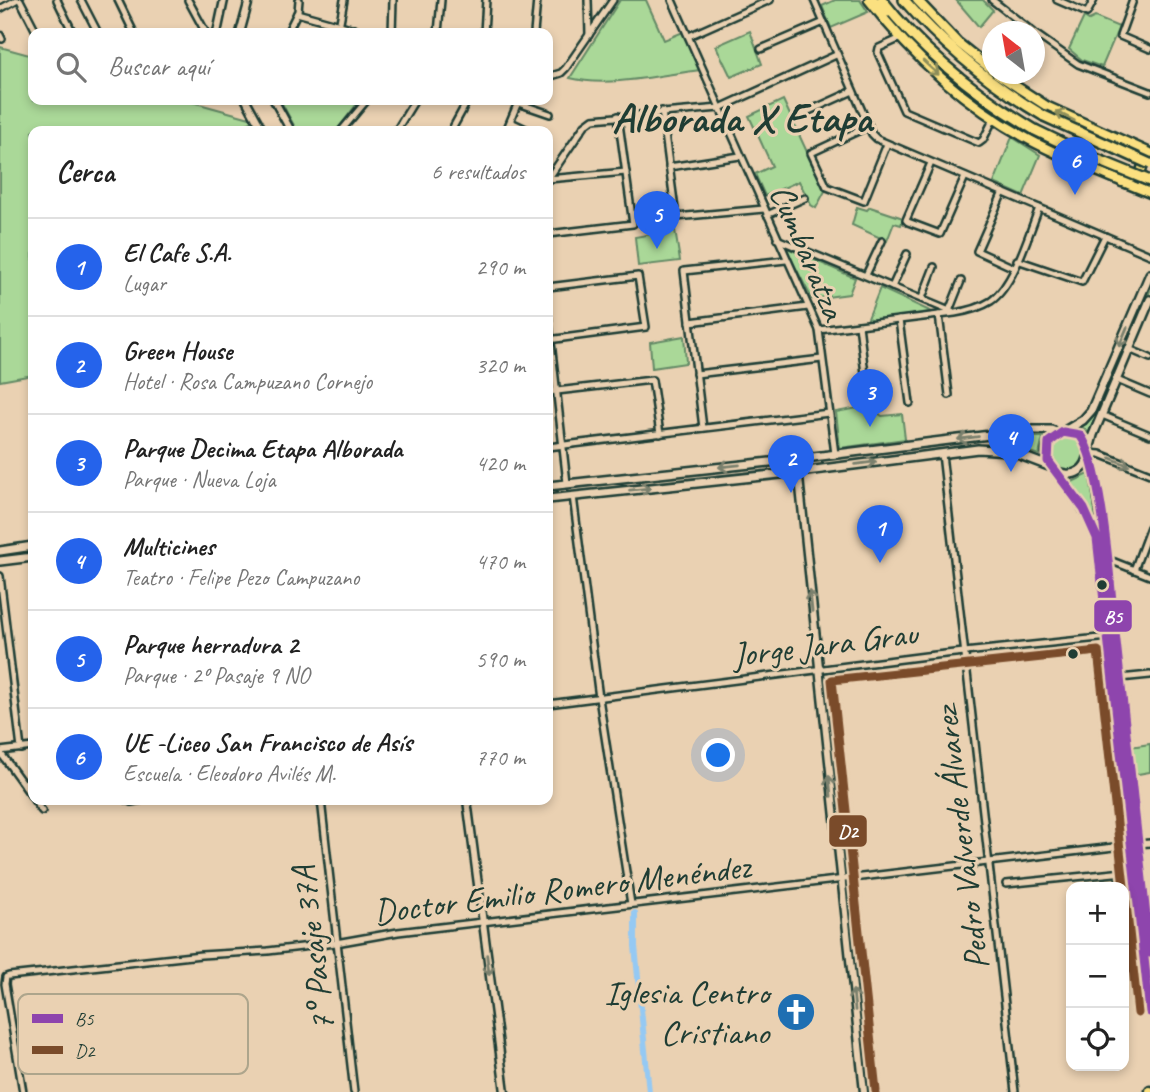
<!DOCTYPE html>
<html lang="es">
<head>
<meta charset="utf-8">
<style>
  body { margin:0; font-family:Caveat,sans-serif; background:#f6f6f6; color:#222 }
  .controls { position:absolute; right:21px; bottom:21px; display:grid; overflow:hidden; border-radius:14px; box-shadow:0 4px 10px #0003 }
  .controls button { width:63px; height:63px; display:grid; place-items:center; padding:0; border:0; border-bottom:2px solid #e0e0e0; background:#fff; color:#222; font:35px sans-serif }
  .compass { position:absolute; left:982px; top:21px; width:63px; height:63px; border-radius:50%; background:#fff; box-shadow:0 4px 10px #0003; rotate:329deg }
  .you { position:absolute; left:719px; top:756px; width:24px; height:24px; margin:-18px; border:5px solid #fff; border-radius:50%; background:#1a73e8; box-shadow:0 0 0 10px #1a73e833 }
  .badge { display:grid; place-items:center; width:46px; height:46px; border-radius:50%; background:#2563eb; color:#fff; font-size:23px; font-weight:700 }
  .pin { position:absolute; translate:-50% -58px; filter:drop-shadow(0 2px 4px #0008) }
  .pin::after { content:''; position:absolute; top:37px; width:24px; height:21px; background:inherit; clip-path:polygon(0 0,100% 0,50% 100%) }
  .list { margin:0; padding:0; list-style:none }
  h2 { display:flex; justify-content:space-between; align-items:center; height:91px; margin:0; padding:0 28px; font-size:30px }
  h2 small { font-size:23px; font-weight:400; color:#767676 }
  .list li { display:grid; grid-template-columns:46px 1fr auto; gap:21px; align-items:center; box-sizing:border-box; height:98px; padding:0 28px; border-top:2px solid #e0e0e0 }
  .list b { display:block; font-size:26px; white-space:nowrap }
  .list p { margin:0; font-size:23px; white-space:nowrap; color:#767676 }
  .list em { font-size:23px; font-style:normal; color:#767676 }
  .icon { flex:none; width:38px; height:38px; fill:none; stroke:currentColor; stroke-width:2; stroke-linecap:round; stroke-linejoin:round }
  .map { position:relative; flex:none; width:1150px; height:1092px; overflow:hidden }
  .search { position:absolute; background:#fff; box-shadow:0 4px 10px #0003; left:28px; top:28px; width:525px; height:77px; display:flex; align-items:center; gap:18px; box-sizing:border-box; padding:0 24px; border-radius:14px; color:#767676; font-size:26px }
  .panel { position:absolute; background:#fff; box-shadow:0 4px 10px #0003; left:28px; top:126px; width:525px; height:679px; border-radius:14px }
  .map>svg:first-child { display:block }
  .green { fill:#aad898; stroke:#648a66; stroke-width:2 }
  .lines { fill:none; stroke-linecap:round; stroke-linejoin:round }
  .canal { stroke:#95c9f3; stroke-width:6 }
  .minor-casing { stroke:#1f3d34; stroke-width:10 }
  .tertiary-casing { stroke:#1f3d34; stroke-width:11 }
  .secondary-casing { stroke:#1f3d34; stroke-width:12 }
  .primary-casing { stroke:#1f3d34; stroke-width:13 }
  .trunk-casing { stroke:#1f3d34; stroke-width:14 }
  .minor { stroke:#ead1b2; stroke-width:5 }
  .tertiary { stroke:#ead1b2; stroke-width:6 }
  .secondary { stroke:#ead1b2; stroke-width:7 }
  .primary { stroke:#fbe080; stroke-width:8 }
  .trunk { stroke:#fbe080; stroke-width:9 }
  .trunk-bridge-casing { stroke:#1f3d34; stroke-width:14; stroke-linecap:butt }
  .trunk-bridge { stroke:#fbe080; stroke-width:9 }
  .bus-1-casing { stroke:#ead1b2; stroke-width:14 }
  .bus-2-casing { stroke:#ead1b2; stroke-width:14 }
  .bus-1 { stroke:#8e44ad; stroke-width:9 }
  .bus-2 { stroke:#7a4b2a; stroke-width:9 }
  .oneway { stroke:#8d8e5a }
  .oneway2 { stroke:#7a806d }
  .bus-dot { fill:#1f3d34; stroke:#ead1b2; stroke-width:2.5 }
  .labels { text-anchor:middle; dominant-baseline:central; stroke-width:6; stroke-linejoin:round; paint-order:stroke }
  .street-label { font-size:35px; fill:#1f3d34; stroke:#ead1b2 }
  .poi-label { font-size:35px; fill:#1f3d34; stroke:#ead1b2; text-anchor:end }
  .district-label { font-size:42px; font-weight:bold; fill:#1f3d34; stroke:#ead1b2 }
  .key { fill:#ead1b2; stroke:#ada58c; stroke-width:2 }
  .key-label { font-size:19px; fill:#1f3d34 }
  .line-badge { stroke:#ead1b2; stroke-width:2.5 }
  .badge-label { font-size:19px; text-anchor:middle; font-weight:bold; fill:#fff }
</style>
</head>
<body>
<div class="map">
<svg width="1150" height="1092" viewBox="0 0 1150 1092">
  <rect width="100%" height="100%" fill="#ead1b2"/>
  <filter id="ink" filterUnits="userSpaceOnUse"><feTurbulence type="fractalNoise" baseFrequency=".0143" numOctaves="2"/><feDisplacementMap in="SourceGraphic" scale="14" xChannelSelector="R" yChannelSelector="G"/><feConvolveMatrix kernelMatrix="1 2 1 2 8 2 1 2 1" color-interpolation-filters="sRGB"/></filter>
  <g filter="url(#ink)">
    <g class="green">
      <path d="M620,0h26l18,40 19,-8 17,38c-39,5 -92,18 -130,8z"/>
      <path d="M835,0h25l8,12 -37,16 -9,-22z"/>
      <path d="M956,0h27l10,10 -14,17z"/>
      <path d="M1084,17l5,3 6,-3 24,10 -17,40 -20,-7 -13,-11z"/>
      <path d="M750,31l12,33 -31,13 -15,-31z"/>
      <path d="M0,47l33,9v44h152l72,20 -29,11h-195v244l-33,6z"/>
      <path d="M280,100h80l-24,31h-39z"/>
      <path d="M783,100l42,91 -9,17 -5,-3 -12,-24 -34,15 -10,-22 17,-8 -23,-50z"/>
      <path d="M1012,137l28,18 -17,41 -29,-13z"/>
      <path d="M857,207l10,3 3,-3 33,11 -2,7 -7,-2 -7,18 -35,-16z"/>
      <path d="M675,230l5,31 -42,5 -3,-29z"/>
      <path d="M785,247l70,31 -6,16 -37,5z"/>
      <path d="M1150,282v9l-61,142 -8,-7 11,-9z"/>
      <path d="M880,288l52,24 -65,9z"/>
      <path d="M684,336l2,27 -34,5 -2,-26z"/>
      <path d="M869,406l13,10 20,-2 3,25 -65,9 -4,-36z"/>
      <circle cx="1068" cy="453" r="17"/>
      <path d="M1030,437h13l-4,18 -34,-11v-5z"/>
      <path d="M1089,474l9,51 -1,1 -27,-43z"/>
      <path d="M1150,744v28l-18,3 -2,-28z"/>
    </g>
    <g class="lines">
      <path class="canal" d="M635,913v33l14,146"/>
      <g class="minor-casing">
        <g id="minor">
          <path d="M20,0l17,33"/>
          <path d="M57,0l16,33"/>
          <path d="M81,0l17,33"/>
          <path d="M118,0l16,33"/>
          <path d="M188,0l18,33"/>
          <path d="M588,0l1,35"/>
          <path d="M672,0l147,330 16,124"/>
          <path d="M814,0l58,134 5,5 273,116"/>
          <path d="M992,0l41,32"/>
          <path d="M1057,0l30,13 7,-13"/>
          <path d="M1133,0l-13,36 30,13"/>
          <path d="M0,9l16,-9"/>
          <path d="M297,13l72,20"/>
          <path d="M287,33l11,-22 1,-11"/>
          <path d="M338,33l6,-33"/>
          <path d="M392,33l1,-33"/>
          <path d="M438,33l3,-33"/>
          <path d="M484,33l2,-33"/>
          <path d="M534,33l3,-33"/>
          <path d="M1034,33l44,31 72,28"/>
          <path d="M0,35l2,4"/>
          <path d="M689,36l81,-36"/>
          <path d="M901,38l-22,10 -1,5 26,58 75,32 4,-3 11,-22"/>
          <path d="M761,49l63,-27"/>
          <path d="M548,77l13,-4 5,-5 47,-68"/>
          <path d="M518,103l32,11"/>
          <path d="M662,111l14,106 88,-8"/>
          <path d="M800,115l53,-24"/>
          <path d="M511,122l19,9"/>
          <path d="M869,126l-58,27 16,34 37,14 23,-57"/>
          <path d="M341,131l26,-31"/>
          <path d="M396,131l19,-31"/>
          <path d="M451,131l17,-31"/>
          <path d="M506,131l13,-31"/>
          <path d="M931,163l-25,57 2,2 32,12 25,-57"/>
          <path d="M669,167l71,-11"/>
          <path d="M548,179l37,-54 8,-6 127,-11 116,-53"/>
          <path d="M548,179l78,-7"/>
          <path d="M1003,192l-26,59 37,17"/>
          <path d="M767,215l38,-17"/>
          <path d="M548,234l85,-10 -15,-108"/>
          <path d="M777,239l175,73"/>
          <path d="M1017,260l65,22 23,-46"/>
          <path d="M866,275l16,-34"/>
          <path d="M548,287l90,-11 8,51 -98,13"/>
          <path d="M892,287l15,-33"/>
          <path d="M922,298l12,-31"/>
          <path d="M949,311l12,-30"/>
          <path d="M939,315l10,80"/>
          <path d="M548,316l19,167"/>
          <path d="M899,320l11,83"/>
          <path d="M690,322l118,-15"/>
          <path d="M859,325l10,81"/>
          <path d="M819,330l136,-17c13,-2 25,-5 36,-12 23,-16 38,-68 48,-93"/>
          <path d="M1129,349l21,9"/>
          <path d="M696,374l126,-15"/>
          <path d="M1117,380l33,14"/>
          <path d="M548,392l104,-12 8,54"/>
          <path d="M1102,415l48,20"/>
          <path d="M703,428l-19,-157 102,-11"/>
          <path d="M548,447l281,-34"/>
          <path d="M1089,453l11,1 50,20"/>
          <path d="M942,454l73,638"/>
          <path d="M573,496l26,202 32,206"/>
          <path d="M1107,559l43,17"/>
          <path d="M1134,570l16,-43"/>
          <path d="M0,576l21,173"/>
          <path d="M1120,678l30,-3"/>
          <path d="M548,704l378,-48 183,-19"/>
          <path d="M0,751l33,-4"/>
          <path d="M0,752l33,46"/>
          <path d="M23,783l10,-2"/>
          <path d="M34,800l8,11"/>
          <path d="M127,800l4,2 11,-2"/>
          <path d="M321,800l33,292"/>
          <path d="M1137,844l13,-1"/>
          <path d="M1119,872l1,15"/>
          <path d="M1006,884l128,-13"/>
          <path d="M23,1092l-18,-108 1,-7 3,-1 192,-21 67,-4 68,-8 62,-11 733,-87"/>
        </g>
      </g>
      <g class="tertiary-casing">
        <g id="tertiary">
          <path d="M217,33l7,-33"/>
          <path d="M240,33l9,-33"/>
          <path d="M246,100l17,31"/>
          <path d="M274,100l17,31"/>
          <path d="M797,459l67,633"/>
          <path d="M467,800l38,292"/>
        </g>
      </g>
      <g class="secondary-casing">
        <g id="secondary">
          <path d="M1063,432l20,-12 8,-9 59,-137"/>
          <path d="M1089,450l4,-15 57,-135"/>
          <path d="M1089,455l6,19 12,85 43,394"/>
          <path d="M1057,472c38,14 43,-45 8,-40 -8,1 -14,6 -17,13 -2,5 -3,10 0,15 2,7 9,12 13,17 14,20 28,38 36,61l53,474"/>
          <path d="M548,486l249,-27 233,-29h21l8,3"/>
          <path d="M548,499l251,-27 179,-23 31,2 42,16"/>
          <path d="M0,551l33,-5"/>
          <path d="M0,561l33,-4"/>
        </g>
      </g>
      <g class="primary-casing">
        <g id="primary">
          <path d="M869,0c43,56 97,105 159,139 39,21 81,37 122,54"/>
          <path d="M917,0l40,42 35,28"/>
          <path d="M997,74l51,33 102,46"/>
          <path d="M1122,182c14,-2 24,-10 20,-25"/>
          <path d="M1150,1092v-1"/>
        </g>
      </g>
      <g class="trunk-casing">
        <g id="trunk">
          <path d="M873,0l15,12"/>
          <path d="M882,0c42,54 95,95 153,130"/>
          <path d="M904,0c41,47 86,84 140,116"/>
        </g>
      </g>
      <use href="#minor" class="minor"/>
      <use href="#tertiary" class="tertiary"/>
      <use href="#secondary" class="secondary"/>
      <use href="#primary" class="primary"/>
      <use href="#trunk" class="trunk"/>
      <g class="trunk-bridge-casing">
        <g id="trunk-bridge">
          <path d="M1044,116l106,48"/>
          <path d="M1035,130l56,27 59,24"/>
        </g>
      </g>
      <use href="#trunk-bridge" class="trunk-bridge"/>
      <g class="bus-1-casing">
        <path id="bus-1" d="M1150,953c-12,-110 -24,-220 -36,-330 -4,-40 -12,-160 -34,-188l-17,-3 -14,10 -1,19 36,48 13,29 53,474"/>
      </g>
      <g class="bus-2-casing">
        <path id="bus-2" d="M876,1091l-44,-411 266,-29 40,362"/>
      </g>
      <use href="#bus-1" class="bus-1"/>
      <use href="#bus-2" class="bus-2"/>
    </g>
    <defs><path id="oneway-shaft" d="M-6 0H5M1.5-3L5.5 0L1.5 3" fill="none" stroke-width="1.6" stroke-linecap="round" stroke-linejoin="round" transform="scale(1.75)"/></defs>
    <g class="oneway">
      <use href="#oneway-shaft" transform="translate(931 68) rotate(42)"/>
      <use href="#oneway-shaft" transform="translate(1065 116) rotate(-153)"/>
    </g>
    <g class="oneway2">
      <use href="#oneway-shaft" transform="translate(1123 337) rotate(113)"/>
      <use href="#oneway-shaft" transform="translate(968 438) rotate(173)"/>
      <use href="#oneway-shaft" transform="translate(1120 462) rotate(22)"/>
      <use href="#oneway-shaft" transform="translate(866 463) rotate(-7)"/>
      <use href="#oneway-shaft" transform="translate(729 466) rotate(174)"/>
      <use href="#oneway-shaft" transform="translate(640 489) rotate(-6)"/>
      <use href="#oneway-shaft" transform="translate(811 601) rotate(-96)"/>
      <use href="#oneway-shaft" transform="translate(830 786) rotate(-96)"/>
      <use href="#oneway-shaft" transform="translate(488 965) rotate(83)"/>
      <use href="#oneway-shaft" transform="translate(854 1000) rotate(-96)"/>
    </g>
  </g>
  <defs>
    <g id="church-disc" transform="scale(2.0125)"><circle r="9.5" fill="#1f6fb2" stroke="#ead1b2"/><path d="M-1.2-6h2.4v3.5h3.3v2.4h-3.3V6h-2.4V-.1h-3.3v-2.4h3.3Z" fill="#fff"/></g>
  </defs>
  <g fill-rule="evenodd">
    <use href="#church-disc" x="796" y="1012"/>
  </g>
  <g class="bus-dot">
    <circle cx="1102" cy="585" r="6"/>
    <circle cx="1073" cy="654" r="6"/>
  </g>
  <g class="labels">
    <g class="street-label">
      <text transform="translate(808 252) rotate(67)">Cumbaratza</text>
      <text transform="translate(825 644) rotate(-7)">Jorge Jara Grau</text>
      <text transform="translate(961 838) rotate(-97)">Pedro Valverde Álvarez</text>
      <text transform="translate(562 889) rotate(-7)">Doctor Emilio Romero Menéndez</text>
      <text transform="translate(313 949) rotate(-97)">7° Pasaje 37A</text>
    </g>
    <g class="poi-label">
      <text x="769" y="992">Iglesia Centro<tspan x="769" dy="40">Cristiano</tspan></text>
    </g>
    <g class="district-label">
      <text x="742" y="118">Alborada X Etapa</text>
    </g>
  </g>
  <rect x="18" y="994" width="230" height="80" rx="10" class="key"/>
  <rect x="32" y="1014" width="31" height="9" fill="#8e44ad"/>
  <rect x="32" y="1046" width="31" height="8" fill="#7a4b2a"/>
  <g class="key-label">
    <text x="75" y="1025">B5</text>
    <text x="75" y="1057">D2</text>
  </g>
  <g class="line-badge">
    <rect x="1093" y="599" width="40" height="34" rx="7" fill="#8e44ad"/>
    <rect x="828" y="814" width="40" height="34" rx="7" fill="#7a4b2a"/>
  </g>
  <g class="badge-label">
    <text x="1113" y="623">B5</text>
    <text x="848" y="838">D2</text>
  </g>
</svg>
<div class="controls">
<button>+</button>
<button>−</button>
<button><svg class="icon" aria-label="locate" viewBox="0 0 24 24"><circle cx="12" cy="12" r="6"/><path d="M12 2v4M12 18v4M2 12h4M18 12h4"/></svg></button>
</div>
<svg class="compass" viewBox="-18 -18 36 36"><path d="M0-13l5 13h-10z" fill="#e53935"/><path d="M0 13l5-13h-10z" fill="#767676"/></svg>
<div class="you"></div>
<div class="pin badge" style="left:880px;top:563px">1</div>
<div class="pin badge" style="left:791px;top:493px">2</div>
<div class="pin badge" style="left:870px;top:427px">3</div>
<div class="pin badge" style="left:1011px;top:472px">4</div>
<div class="pin badge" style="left:657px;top:249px">5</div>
<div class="pin badge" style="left:1075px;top:195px">6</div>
<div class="search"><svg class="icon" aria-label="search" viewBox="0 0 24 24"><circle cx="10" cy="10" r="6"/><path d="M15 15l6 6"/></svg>Buscar aquí</div>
<section class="panel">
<h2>Cerca<small>6 resultados</small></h2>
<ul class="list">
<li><span class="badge">1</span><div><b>El Cafe S.A.</b><p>Lugar</p></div><em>290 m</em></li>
<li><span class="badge">2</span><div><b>Green House</b><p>Hotel · Rosa Campuzano Cornejo</p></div><em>320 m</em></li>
<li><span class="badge">3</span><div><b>Parque Decima Etapa Alborada</b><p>Parque · Nueva Loja</p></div><em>420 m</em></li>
<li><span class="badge">4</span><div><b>Multicines</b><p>Teatro · Felipe Pezo Campuzano</p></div><em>470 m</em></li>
<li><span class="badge">5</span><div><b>Parque herradura 2</b><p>Parque · 2º Pasaje 9 NO</p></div><em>590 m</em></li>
<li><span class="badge">6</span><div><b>UE -Liceo San Francisco de Asís</b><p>Escuela · Eleodoro Avilés M.</p></div><em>770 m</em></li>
</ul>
</section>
</div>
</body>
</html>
